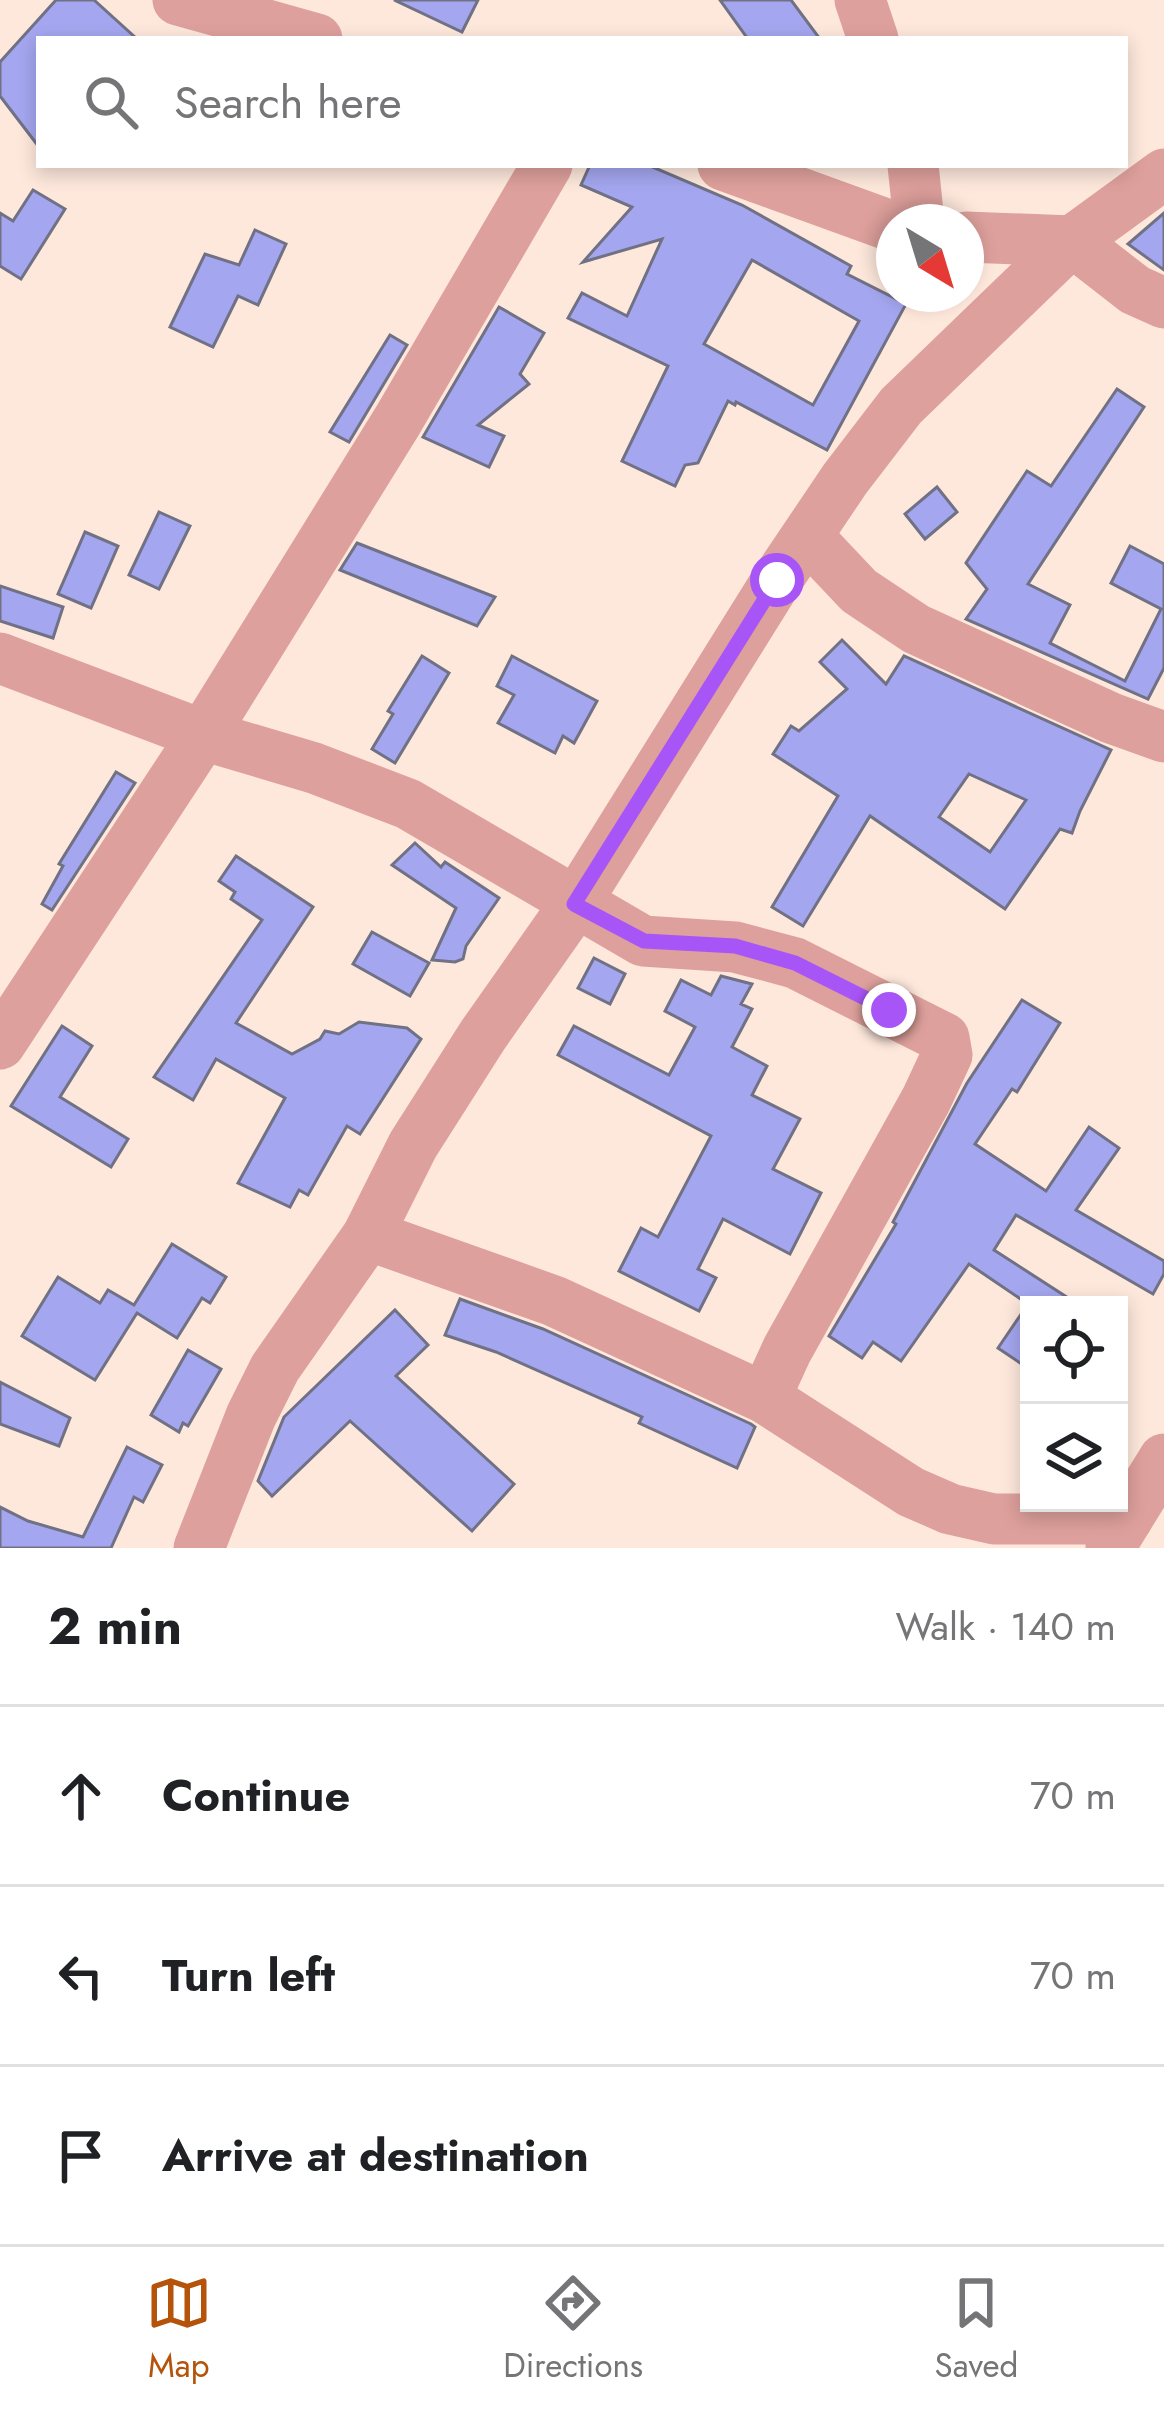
<!DOCTYPE html>
<html lang="en">
<head>
<meta charset="utf-8">
<style>
  body { margin:0; font-family:Jost,sans-serif; background:#f2f2f2; color:#202124 }
  .controls { position:absolute; right:36px; bottom:36px; display:grid; overflow:hidden; border-radius:0px; box-shadow:0 6px 18px #0003 }
  .controls button { width:108px; height:108px; display:grid; place-items:center; padding:0; border:0; border-bottom:3px solid #e0e0e0; background:#fff; color:#202124; font:60px sans-serif }
  .compass { position:absolute; left:876px; top:204px; width:108px; height:108px; border-radius:50%; background:#fff; box-shadow:0 6px 18px #0003; rotate:142deg }
  .stop { position:absolute; width:36px; height:36px; margin:-27px; border:9px solid #a855f7; border-radius:50%; background:#fff }
  .stop.end { background:#a855f7; border-color:#fff; box-shadow:0 3px 12px #0008 }
  .list { margin:0; padding:0; list-style:none }
  h2 { display:flex; justify-content:space-between; align-items:center; height:156px; margin:0; padding:0 48px; font-size:51px }
  h2 small { font-size:39px; font-weight:400; color:#757577 }
  .list li { display:grid; grid-template-columns:78px 1fr auto; gap:36px; align-items:center; box-sizing:border-box; height:180px; padding:0 48px; border-top:3px solid #e0e0e0 }
  .list b { display:block; font-size:45px; white-space:nowrap }
  .list em { font-size:39px; font-style:normal; color:#757577 }
  .icon { flex:none; width:66px; height:66px; fill:none; stroke:currentColor; stroke-width:2; stroke-linecap:round; stroke-linejoin:round }
  .map { position:relative; flex:none; width:1164px; height:1548px; overflow:hidden }
  .search { position:absolute; background:#fff; box-shadow:0 6px 18px #0003; left:36px; right:36px; top:36px; height:132px; display:flex; align-items:center; gap:30px; box-sizing:border-box; padding:0 42px; border-radius:0px; color:#757577; font-size:45px }
  .sheet { height:696px; background:#fff }
  nav { display:flex; justify-content:space-around; align-items:center; box-sizing:border-box; height:168px; border-top:3px solid #e0e0e0; background:#fff; font-size:33px; color:#757577 }
  nav a { display:grid; justify-items:center; gap:6px }
  nav .on { color:#b45309 }
  .map>svg:first-child { display:block }
  .building { fill:#a4a6ef; stroke:#707184; stroke-width:3; fill-rule:evenodd }
  .lines { fill:none; stroke-linecap:round; stroke-linejoin:round }
  .minor { stroke:#dea09c; stroke-width:51 }
  .route { stroke:#a855f7; stroke-width:15 }
</style>
</head>
<body>
<div class="map">
<svg width="1164" height="1548" viewBox="0 0 1164 1548">
  <rect width="100%" height="100%" fill="#fee8dc"/>
  <g class="building">
    <path d="M56,0h38l43,39h-98v108l-39,-51v-34z"/>
    <path d="M394,0h84l-16,32z"/>
    <path d="M720,0h71l29,39h-72z"/>
    <path d="M590,165h58l94,40 109,61 -4,8 59,30 -79,146 -91,-48 -1,3 -7,-4 -30,62 -13,2 -10,21 -53,-25 46,-95 -100,-48 14,-25 45,23 35,-77 -79,23 49,-55 -51,-22zM752,260l107,61 -46,84 -109,-61z"/>
    <path d="M33,190l32,19 -44,70 -21,-13v-53l13,8z"/>
    <path d="M1164,213v57l-36,-26z"/>
    <path d="M255,230l31,14 -28,61 -20,-9 -25,51 -43,-20 35,-73 34,11z"/>
    <path d="M499,307l45,26 -24,41 9,10 -51,41 26,11 -15,31 -66,-30z"/>
    <path d="M390,335l17,10 -58,97 -19,-10z"/>
    <path d="M1117,389l27,18 -116,177 42,21 -20,38 75,38 36,-72 -50,-26 19,-37 34,18v104l-16,31 -182,-80 21,-30 -21,-26 61,-92 24,15z"/>
    <path d="M937,487l20,25 -32,27 -20,-25z"/>
    <path d="M159,512l31,14 -31,63 -30,-14z"/>
    <path d="M85,532l33,14 -27,62 -33,-14z"/>
    <path d="M357,543l138,54 -18,29 -137,-56z"/>
    <path d="M0,586l63,21 -10,31 -53,-17z"/>
    <path d="M842,640l44,44 18,-28 207,94 -31,61 -8,22 -12,-4 -55,80 -135,-93 -67,110 -31,-19 66,-111 -65,-42 18,-28 8,5 48,-42 -27,-27zM969,774l57,26 -36,52 -51,-35z"/>
    <path d="M422,656l27,17 -54,90 -23,-14 21,-35 -5,-3z"/>
    <path d="M512,656l85,45 -23,42 -11,-7 -8,17 -57,-30 16,-28 -17,-9z"/>
    <path d="M116,772l19,11 -83,127 -10,-6 21,-38 -4,-2z"/>
    <path d="M415,843l26,24 4,-5 54,36 -33,48 -3,13 -8,3 -23,-2 24,-52 -64,-43z"/>
    <path d="M236,856l77,51 -77,116 56,31 28,-15 5,-8 14,3 20,-12 48,6 14,11 -61,95 -13,-8 -39,69 -9,-5 -9,17 -52,-24 47,-85 -69,-39 -23,41 -39,-23 108,-157 -31,-21 4,-7 -16,-11z"/>
    <path d="M372,932l57,31 -19,33 -57,-32z"/>
    <path d="M594,958l31,16 -15,30 -32,-16z"/>
    <path d="M721,976l31,8 -11,20 11,5 -20,38 35,19 -15,29 48,24 -27,50 48,24 -31,61 -67,-35 -25,50 18,9 -17,33 -80,-40 22,-43 17,9 53,-101 -153,-81 16,-29 95,49 26,-48 -30,-16 16,-31 30,15z"/>
    <path d="M1022,1000l38,23 -43,69 -5,-3 -37,55 71,47 43,-64 30,21 -43,62 88,51v13l-11,20 -137,-79 -22,35 85,55 -50,-1v65l-31,-21 30,-44 -59,-40 -68,97 -28,-19 -11,16 -33,-22 67,-112 -3,-2 74,-139z"/>
    <path d="M62,1026l30,20 -32,51 68,42 -17,28 -100,-61z"/>
    <path d="M172,1244l54,33 -16,26 -8,-5 -25,40 -40,-25 -42,67 -73,-44 36,-59 42,26 8,-13 26,15z"/>
    <path d="M460,1299l83,30 208,95 4,3 -18,41 -98,-45 3,-6 -146,-65 -51,-17z"/>
    <path d="M395,1310l33,35 -32,31 118,108 -42,47 -122,-110 -78,75 -14,-15 26,-64z"/>
    <path d="M188,1350l33,19 -33,57 -5,-3 -4,9 -28,-17z"/>
    <path d="M0,1382l70,36 -11,28 -59,-22z"/>
    <path d="M127,1447l35,18 -19,37 -9,-5 -23,51h-111v-41l28,14 55,16z"/>
  </g>
  <g class="lines">
    <g class="minor">
      <path d="M178,0l139,39"/>
      <path d="M860,0l13,39"/>
      <path d="M547,165l-149,255 -195,315 111,33 94,36 235,137 92,6 60,16 149,75 3,17 -21,45 -139,250 -22,48"/>
      <path d="M723,165l171,62"/>
      <path d="M913,165l6,57"/>
      <path d="M966,237l106,4 63,49 29,13"/>
      <path d="M807,536l52,55 57,38 195,89 53,19"/>
      <path d="M0,658l203,77 -203,309"/>
      <path d="M368,1235l186,66 211,97 146,94 39,17 44,10h133"/>
      <path d="M1111,1545l53,-86"/>
      <path d="M199,1548l52,-132 24,-48 93,-133 45,-90 70,-110 92,-131 202,-324 68,-101 56,-73 171,-165 92,-67"/>
    </g>
  </g>
  <g class="lines">
    <path class="route" d="M777,580l-203,324 70,37 91,5 60,17 94,47"/>
  </g>
</svg>
<div class="controls">
<button><svg class="icon" aria-label="locate" viewBox="0 0 24 24"><circle cx="12" cy="12" r="6"/><path d="M12 2v4M12 18v4M2 12h4M18 12h4"/></svg></button>
<button><svg class="icon" aria-label="layers" viewBox="0 0 24 24"><path d="M12 4l9 5-9 5-9-5zM3 14l9 5 9-5"/></svg></button>
</div>
<svg class="compass" viewBox="-18 -18 36 36"><path d="M0-13l5 13h-10z" fill="#e53935"/><path d="M0 13l5-13h-10z" fill="#757577"/></svg>
<div class="stop" style="left:777px;top:580px"></div>
<div class="stop end" style="left:889px;top:1010px"></div>
<div class="search"><svg class="icon" aria-label="search" viewBox="0 0 24 24"><circle cx="10" cy="10" r="6"/><path d="M15 15l6 6"/></svg>Search here</div>
</div>
<section class="sheet">
<h2>2 min<small>Walk · 140 m</small></h2>
<ul class="list">
<li><svg class="icon" aria-label="ahead" viewBox="0 0 24 24"><path d="M12 20V5M6 11l6-6 6 6"/></svg><div><b>Continue</b></div><em>70 m</em></li>
<li><svg class="icon" aria-label="left" viewBox="0 0 24 24"><path d="M17 20v-9H6M10 6l-5 5 5 5"/></svg><div><b>Turn left</b></div><em>70 m</em></li>
<li><svg class="icon" aria-label="arrive" viewBox="0 0 24 24"><path d="M6 21V4h12l-3 4 3 4H6"/></svg><div><b>Arrive at destination</b></div></li>
</ul>
</section>
<nav>
<a class="on"><svg class="icon" aria-label="map" viewBox="0 0 24 24"><path d="M3 6l6-2 6 2 6-2v14l-6 2-6-2-6 2zM9 4v14M15 6v14"/></svg>Map</a>
<a><svg class="icon" aria-label="directions" viewBox="0 0 24 24"><path d="M12 3l9 9-9 9-9-9zM9 14v-3h6M13 9l2 2-2 2"/></svg>Directions</a>
<a><svg class="icon" aria-label="saved" viewBox="0 0 24 24"><path d="M7 4h10v16l-5-4-5 4z"/></svg>Saved</a>
</nav>
</body>
</html>
